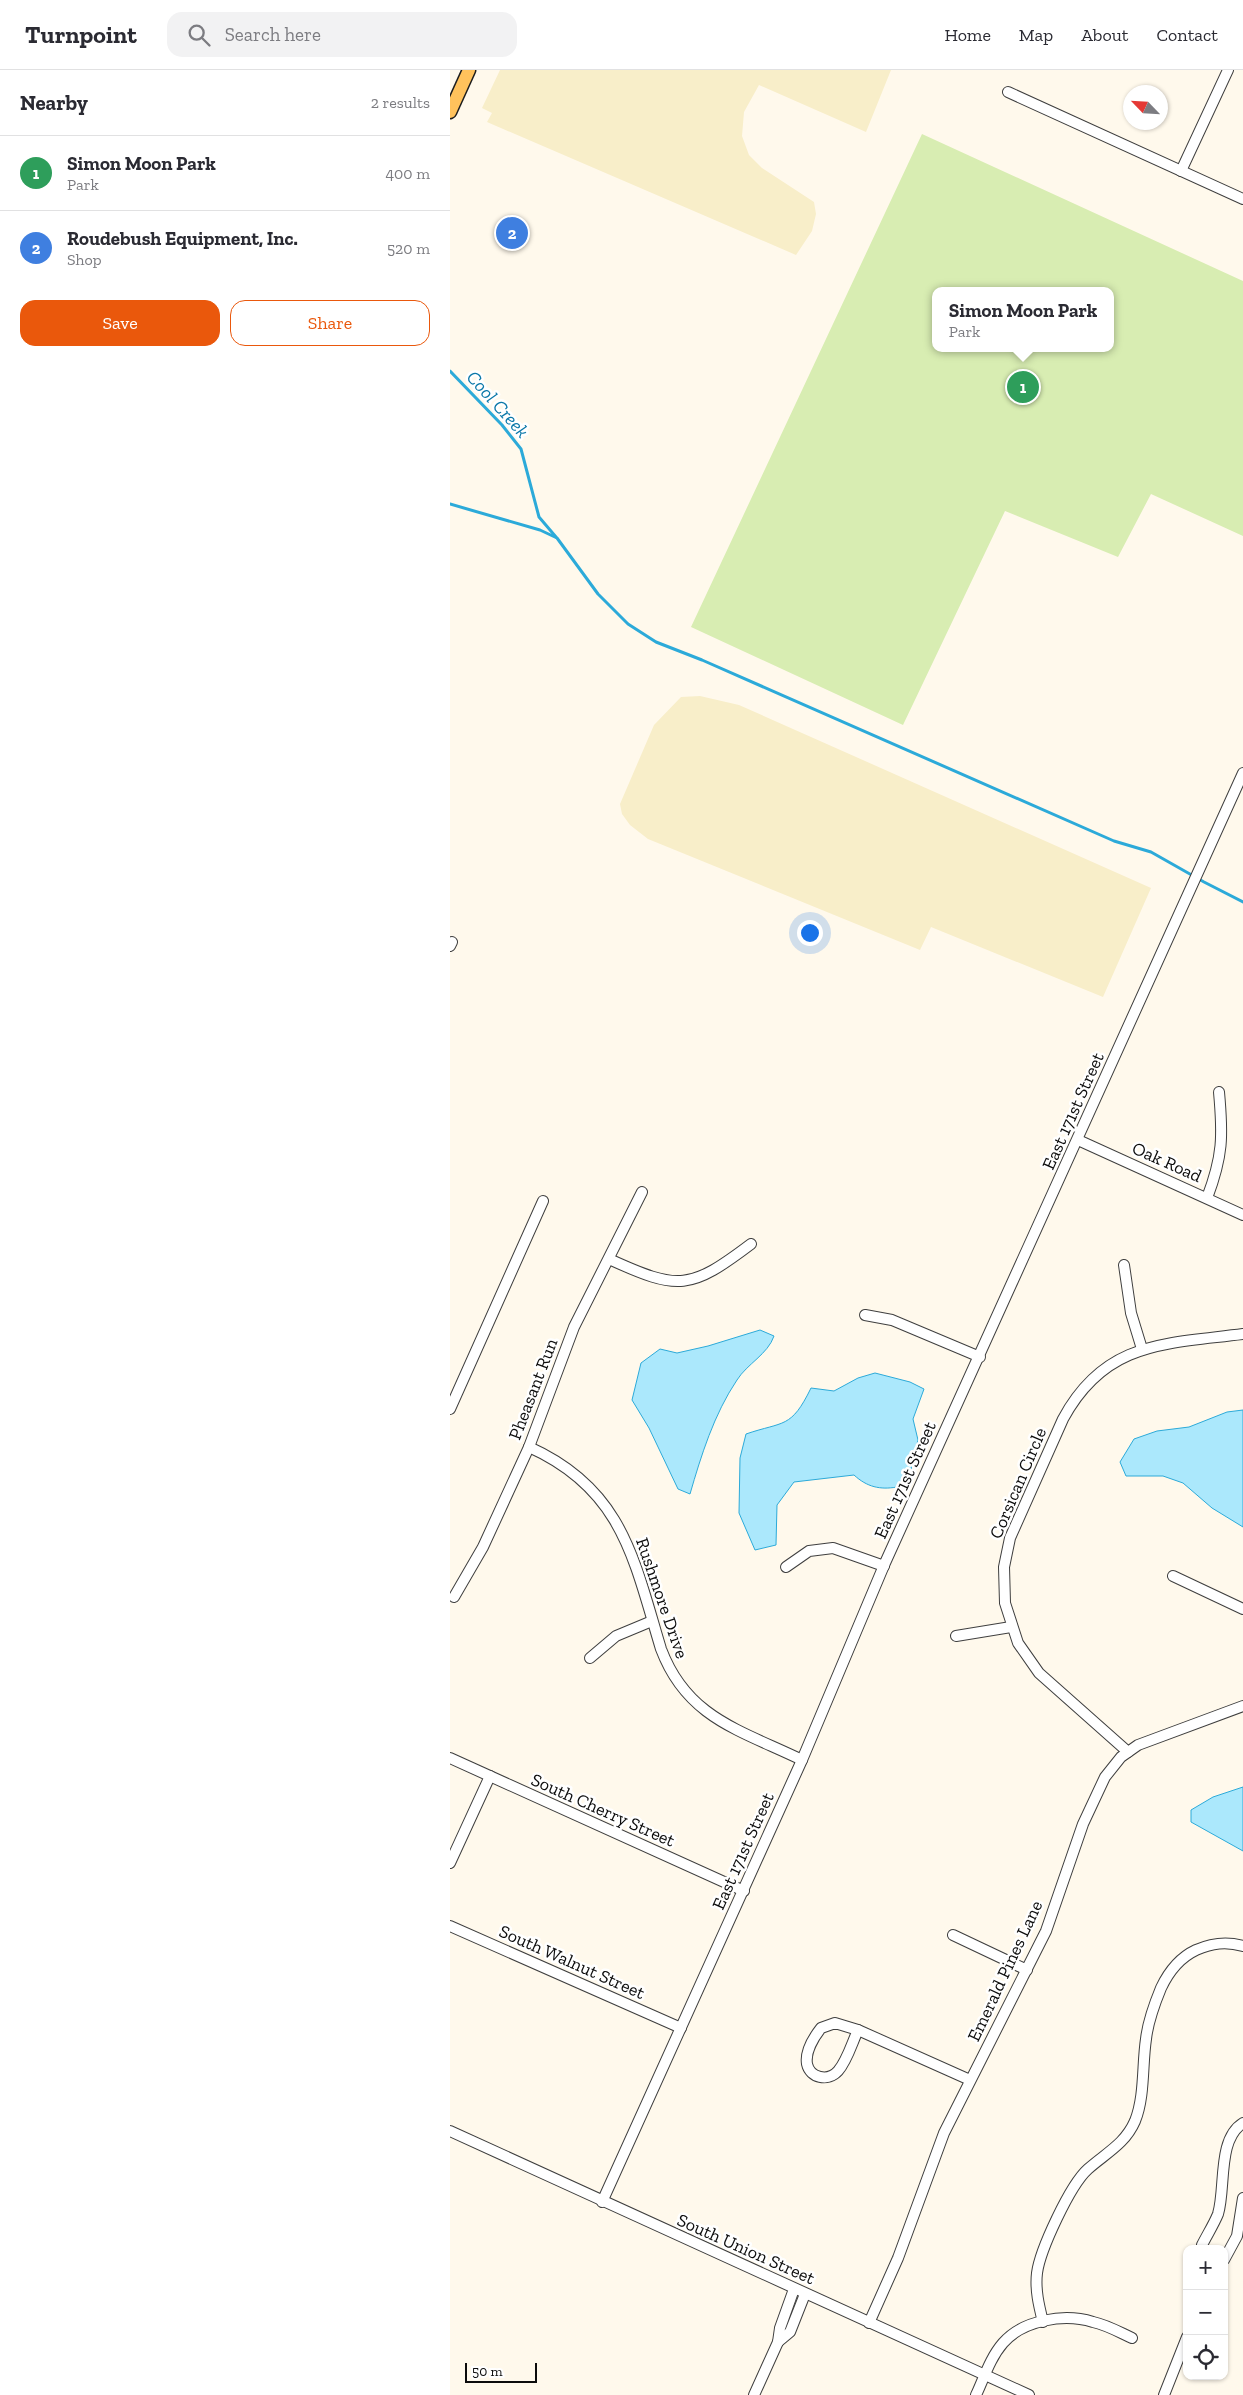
<!DOCTYPE html>
<html lang="en">
<head>
<meta charset="utf-8">
<style>
  body { margin:0; font-family:"Zilla Slab",serif; background:#f2f2f3; color:#2b2b33 }
  .controls { position:absolute; right:15px; bottom:15px; display:grid; overflow:hidden; border-radius:10px; box-shadow:0 1px 4px #0004 }
  .controls button { width:45px; height:45px; display:grid; place-items:center; padding:0; border:0; border-bottom:1px solid #e1e1e2; background:#fff; color:#2b2b33; font:25px sans-serif }
  .compass { position:absolute; left:673px; top:15px; width:45px; height:45px; border-radius:50%; background:#fff; box-shadow:0 1px 4px #0004; rotate:295deg }
  .scale { position:absolute; left:15px; bottom:12px; width:72px; box-sizing:border-box; padding-left:5px; border:2px solid #0c0c0c; border-top:0; font-size:14px; line-height:18px; white-space:nowrap; color:#0c0c0c; -webkit-text-stroke:4px #fff; paint-order:stroke }
  .you { position:absolute; left:359px; top:862px; width:18px; height:18px; margin:-12px; border:4px solid #fff; border-radius:50%; background:#1a73e8; box-shadow:0 0 0 8px #1a73e833 }
  .badge { display:grid; place-items:center; width:32px; height:32px; border-radius:50%; background:#ea580c; color:#fff; font-size:16px; font-weight:700 }
  .pin { position:absolute; translate:-50% -50%; border:2px solid #fff; box-shadow:0 1px 5px #0006 }
  .popup { position:absolute; left:482px; top:217px; width:182px; height:65px; box-sizing:border-box; display:grid; place-content:center; border-radius:10px; background:#fff; filter:drop-shadow(0 1px 4px #0005); font-size:16px; white-space:nowrap; color:#7c7c81 }
  .popup b { font-size:19px; color:#2b2b33 }
  .popup::after { content:''; position:absolute; left:50%; top:100%; margin-left:-10px; border:10px solid transparent; border-top-color:#fff }
  .list { margin:0; padding:0; list-style:none }
  h2 { display:flex; justify-content:space-between; align-items:center; height:65px; margin:0; padding:0 20px; font-size:21px }
  h2 small { font-size:16px; font-weight:400; color:#7c7c81 }
  .list li { display:grid; grid-template-columns:32px 1fr auto; gap:15px; align-items:center; box-sizing:border-box; height:75px; padding:0 20px; border-top:1px solid #e1e1e2 }
  .list b { display:block; font-size:19px; white-space:nowrap }
  .list p { margin:0; font-size:16px; white-space:nowrap; color:#7c7c81 }
  .list em { font-size:16px; font-style:normal; color:#7c7c81 }
  .actions { display:flex; gap:10px; padding:15px 20px }
  .actions a { flex:1; padding:11px 0; border:1px solid #ea580c; border-radius:15px; text-align:center; font-size:18px; color:#ea580c }
  .actions .main { background:#ea580c; color:#fff }
  .icon { flex:none; width:28px; height:28px; fill:none; stroke:currentColor; stroke-width:2; stroke-linecap:round; stroke-linejoin:round }
  .map { position:relative; flex:none; width:793px; height:2325px; overflow:hidden }
  header { display:flex; align-items:center; gap:30px; box-sizing:border-box; height:70px; padding:0 25px; background:#fff; border-bottom:1px solid #e1e1e2 }
  header strong { font-size:24px }
  nav { display:flex; gap:28px; margin-inline-start:auto; font-size:18px }
  .search { width:350px; height:45px; background:#f2f2f3; display:flex; align-items:center; gap:12px; box-sizing:border-box; padding:0 18px; border-radius:15px; color:#7c7c81; font-size:19px }
  main { display:flex }
  aside { flex:1; background:#fff }
  .map>svg:first-child { display:block }
  .farmland { fill:#f8eec9 }
  .green { fill:#d8edb2; fill-rule:evenodd }
  .water { fill:#abe8fc; stroke:#2caad9 }
  .lines { fill:none; stroke-linecap:round; stroke-linejoin:round }
  .stream { stroke:#2caad9; stroke-width:3 }
  .minor-casing { stroke:#3f3f3f; stroke-width:12 }
  .major-casing { stroke:#1d1d1d; stroke-width:15 }
  .minor { stroke:#fff; stroke-width:10 }
  .major { stroke:#ffc25c; stroke-width:12 }
  .labels { text-anchor:middle; dominant-baseline:central; stroke-width:5; stroke-linejoin:round; paint-order:stroke }
  .street-label { font-size:18px; fill:#0c0c0c; stroke:#fff }
  .water-label { font-size:19px; font-style:italic; fill:#0b78a9; stroke:#fff }
</style>
</head>
<body>
<header>
<strong>Turnpoint</strong>
<div class="search"><svg class="icon" aria-label="search" viewBox="0 0 24 24"><circle cx="10" cy="10" r="6"/><path d="M15 15l6 6"/></svg>Search here</div>
<nav><a>Home</a><a>Map</a><a>About</a><a>Contact</a></nav>
</header>
<main>
<aside>
<h2>Nearby<small>2 results</small></h2>
<ul class="list">
<li><span class="badge" style="background:#2e9e5b">1</span><div><b>Simon Moon Park</b><p>Park</p></div><em>400 m</em></li>
<li><span class="badge" style="background:#3f7fe0">2</span><div><b>Roudebush Equipment, Inc.</b><p>Shop</p></div><em>520 m</em></li>
</ul>
<div class="actions"><a class="main">Save</a><a>Share</a></div>
</aside>
<div class="map">
<svg width="793" height="2325" viewBox="0 0 793 2325">
  <rect width="100%" height="100%" fill="#fff9ec"/>
  <g class="farmland">
    <path d="M50,0h391l-25,62 -107,-47 -15,27 -2,24 7,19 13,13 52,34 2,12 -4,17 -16,24 -309,-133 5,-9 -10,-5z"/>
    <path d="M250,626l39,9 412,183 -48,109 -172,-70 -11,23 -272,-111 -18,-14 -8,-11 -2,-10 34,-79 27,-28z"/>
  </g>
  <path class="green" d="M472,64l321,147v255l-92,-42 -33,63 -113,-46 -102,214 -212,-98zM486,221h174v57h-174z"/>
  <g class="water">
    <path d="M310,1260l14,6c-6,18 -27,28 -37,44 -23,34 -36,76 -47,114l-12,-5 -29,-61 -17,-28 9,-37 19,-14 17,4 31,-7z"/>
    <path d="M425,1303l35,9 14,7 -11,30 5,21 -7,29 -14,18c-17,3 -30,0 -43,-12l-60,7 -17,23 -1,40 -21,5 -16,-37 1,-55 6,-24c38,-13 45,-5 65,-46l23,3 24,-13z"/>
    <path d="M793,1340v117l-31,-19 -29,-25 -20,-7h-37l-6,-14 14,-23 23,-8 32,-4 38,-15z"/>
    <path d="M793,1717v64l-52,-29v-12l22,-13z"/>
  </g>
  <g class="lines">
    <g class="stream">
      <path d="M0,301l52,54 19,24 18,68 17,20"/>
      <path d="M0,434l90,26 17,8 41,56 30,30 28,18 46,18 412,181 37,11 53,30 39,20"/>
    </g>
    <g class="minor-casing">
      <g id="minor">
        <path d="M558,22l235,107"/>
        <path d="M731,101l47,-101"/>
        <path d="M0,876l2,-4"/>
        <path d="M628,1070l165,75"/>
        <path d="M757,1128c16,-42 16,-62 12,-106"/>
        <path d="M159,1189c70,32 81,31 142,-15"/>
        <path d="M674,1195l7,48 11,36"/>
        <path d="M415,1245l27,5 88,37"/>
        <path d="M0,1339l93,-208"/>
        <path d="M79,1377c94,42 105,113 132,202 26,69 79,81 141,111"/>
        <path d="M336,1497l23,-16 24,-3 51,18"/>
        <path d="M723,1506l70,33"/>
        <path d="M4,1527l29,-50 46,-100 45,-120 68,-135"/>
        <path d="M506,1566l55,-9"/>
        <path d="M140,1588l26,-22 36,-15"/>
        <path d="M678,1682l-89,-79 -21,-30 -13,-40 -1,-36 6,-29 53,-119c42,-78 102,-75 180,-85"/>
        <path d="M0,1688l294,133"/>
        <path d="M0,1793l40,-87"/>
        <path d="M0,1856l231,102"/>
        <path d="M503,1865l74,35"/>
        <path d="M385,1953l23,7c-6,13 -11,31 -20,41 -10,11 -28,7 -31,-7 -2,-12 7,-27 14,-36z"/>
        <path d="M408,1960l112,50"/>
        <path d="M0,2061l579,264"/>
        <path d="M152,2132l200,-442 83,-197 358,-790"/>
        <path d="M753,2179l-1,-4c5,-10 12,-21 16,-31 8,-26 -1,-75 25,-91"/>
        <path d="M774,2190l13,-24 6,-38"/>
        <path d="M593,2252c-4,-16 -8,-32 -6,-49 3,-23 33,-88 51,-104 18,-16 37,-25 47,-48 10,-25 7,-56 11,-82 2,-18 8,-34 15,-51 8,-17 18,-30 35,-38 16,-7 30,-9 47,-4"/>
        <path d="M419,2253l29,-65 46,-125 102,-202 37,-107 22,-47 16,-20 17,-12 105,-39"/>
        <path d="M328,2272l12,-10 15,-38"/>
        <path d="M304,2325l24,-53 2,-14 14,-39"/>
        <path d="M526,2325c8,-17 14,-37 27,-52 20,-23 61,-30 90,-21 14,3 26,10 39,16"/>
        <path d="M714,2325l23,-58"/>
      </g>
    </g>
    <g class="major-casing">
      <path id="major" d="M0,42l19,-42"/>
    </g>
    <use href="#minor" class="minor"/>
    <use href="#major" class="major"/>
  </g>
  <g class="labels">
    <g class="street-label">
      <text transform="translate(623 1041) rotate(-66)">East 171st Street</text>
      <text transform="translate(717 1092) rotate(24)">Oak Road</text>
      <text transform="translate(83 1319) rotate(-69)">Pheasant Run</text>
      <text transform="translate(455 1410) rotate(-66)">East 171st Street</text>
      <text transform="translate(568 1413) rotate(-67)">Corsican Circle</text>
      <text transform="translate(212 1528) rotate(71)">Rushmore Drive</text>
      <text transform="translate(153 1740) rotate(24)">South Cherry Street</text>
      <text transform="translate(293 1781) rotate(-66)">East 171st Street</text>
      <text transform="translate(122 1892) rotate(24)">South Walnut Street</text>
      <text transform="translate(555 1901) rotate(-65)">Emerald Pines Lane</text>
      <text transform="translate(296 2179) rotate(24)">South Union Street</text>
    </g>
    <g class="water-label">
      <text transform="translate(48 334) rotate(48)">Cool Creek</text>
    </g>
  </g>
</svg>
<div class="controls">
<button>+</button>
<button>−</button>
<button><svg class="icon" aria-label="locate" viewBox="0 0 24 24"><circle cx="12" cy="12" r="6"/><path d="M12 2v4M12 18v4M2 12h4M18 12h4"/></svg></button>
</div>
<svg class="compass" viewBox="-18 -18 36 36"><path d="M0-13l5 13h-10z" fill="#e53935"/><path d="M0 13l5-13h-10z" fill="#7c7c81"/></svg>
<div class="scale">50 m</div>
<div class="you"></div>
<div class="pin badge" style="left:573px;top:317px;background:#2e9e5b">1</div>
<div class="popup"><b>Simon Moon Park</b>Park</div>
<div class="pin badge" style="left:62px;top:163px;background:#3f7fe0">2</div>
</div>
</main>
</body>
</html>
